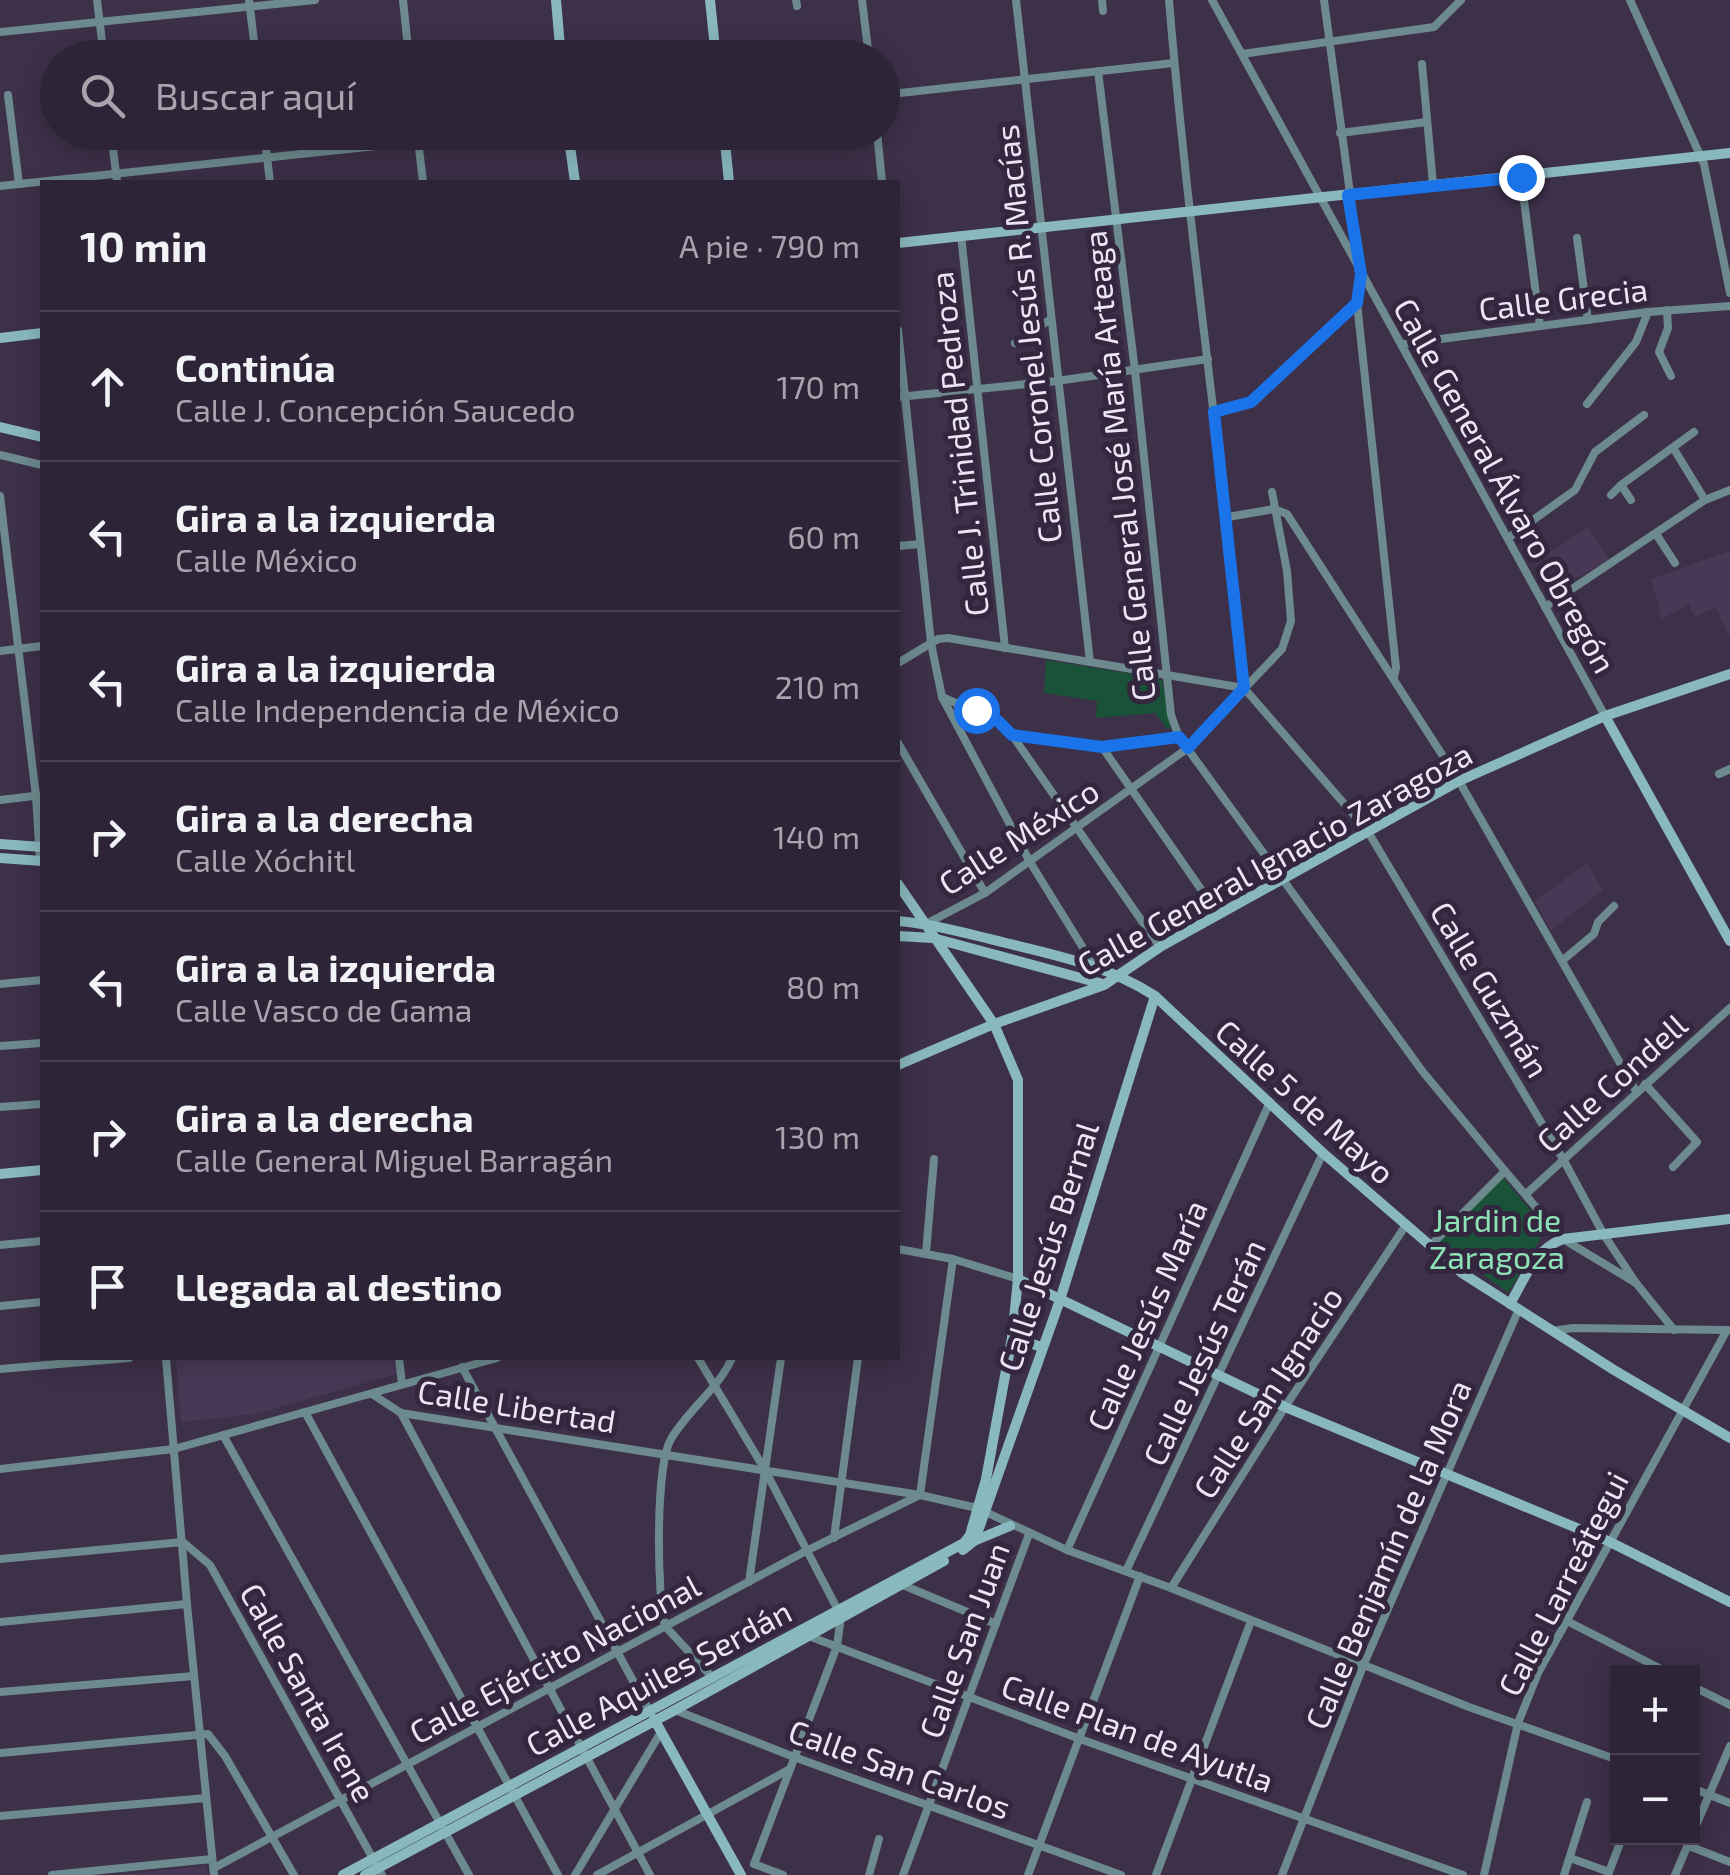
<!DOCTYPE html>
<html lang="es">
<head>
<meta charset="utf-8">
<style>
  body { margin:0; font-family:"Exo 2",sans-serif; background:#3a3042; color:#f1f3f6 }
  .controls { position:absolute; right:30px; bottom:30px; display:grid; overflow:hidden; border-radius:0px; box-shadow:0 5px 25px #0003 }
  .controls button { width:90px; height:90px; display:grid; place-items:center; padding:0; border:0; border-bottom:2px solid #494152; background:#2e2437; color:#f1f3f6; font:50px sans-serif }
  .stop { position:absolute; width:30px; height:30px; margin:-22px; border:8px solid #1a73e8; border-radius:50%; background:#fff }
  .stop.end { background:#1a73e8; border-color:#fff; box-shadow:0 2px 10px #0008 }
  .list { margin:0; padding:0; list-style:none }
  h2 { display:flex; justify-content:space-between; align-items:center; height:130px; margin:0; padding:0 40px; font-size:42px }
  h2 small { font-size:32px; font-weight:400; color:#a7a4ad }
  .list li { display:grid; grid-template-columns:65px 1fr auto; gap:30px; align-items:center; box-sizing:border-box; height:150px; padding:0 40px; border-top:2px solid #494152 }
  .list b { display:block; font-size:38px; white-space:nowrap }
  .list p { margin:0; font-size:32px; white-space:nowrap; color:#a7a4ad }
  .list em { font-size:32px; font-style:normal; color:#a7a4ad }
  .icon { flex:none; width:55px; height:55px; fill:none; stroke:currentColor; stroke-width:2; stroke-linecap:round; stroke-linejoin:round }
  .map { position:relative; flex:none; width:1730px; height:1875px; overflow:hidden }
  .search { position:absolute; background:#2e2437; box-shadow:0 5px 25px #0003; left:40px; top:40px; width:860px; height:110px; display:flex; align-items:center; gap:25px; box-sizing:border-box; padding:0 35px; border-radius:55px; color:#a7a4ad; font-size:38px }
  .panel { position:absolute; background:#2e2437; box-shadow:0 5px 25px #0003; left:40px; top:180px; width:860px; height:1180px; border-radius:0px }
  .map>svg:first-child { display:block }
  .built { fill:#483856 }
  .green { fill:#195238 }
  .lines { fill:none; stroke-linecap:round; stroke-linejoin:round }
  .street { stroke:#6d8a8e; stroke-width:8 }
  .secondary { stroke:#89b9bf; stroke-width:10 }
  .route { stroke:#1a73e8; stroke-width:12 }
  .labels { text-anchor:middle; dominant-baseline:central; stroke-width:10; stroke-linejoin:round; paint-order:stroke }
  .street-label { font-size:32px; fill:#ede5f5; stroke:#33263e }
  .park-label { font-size:32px; fill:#8ce2b5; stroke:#33263e }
</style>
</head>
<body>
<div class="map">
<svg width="1730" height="1875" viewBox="0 0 1730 1875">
  <rect width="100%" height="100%" fill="#3d3049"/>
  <g class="built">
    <path d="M1588,527l22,33 -60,32 -15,-30z"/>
    <path d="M1730,551v88l-14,-32 -22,10 -5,-13 -27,15 -11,-40z"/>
    <path d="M1587,863l16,27 -52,40 -16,-29z"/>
    <path d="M176,1358h219l2,16 -142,40 -74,8z"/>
    <path d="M206,1866l1,9h-92z"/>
  </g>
  <g class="green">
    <path d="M1046,660l111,18 5,2 9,46 -3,4 -13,-17 -59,5 1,-17 -53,-8z"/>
    <path d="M1502,1176l44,53 -38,64 -69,-51z"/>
  </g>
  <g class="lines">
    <g class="street">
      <path d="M97,0l7,58"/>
      <path d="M249,0l7,58"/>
      <path d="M403,0l6,58"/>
      <path d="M796,0l1,6"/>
      <path d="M862,0l7,58"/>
      <path d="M1016,0l74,662"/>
      <path d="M1102,0l1,11"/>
      <path d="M1169,0c19,230 53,458 75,688"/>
      <path d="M1212,0l393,716"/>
      <path d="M1324,0l37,275 -4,28 39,365 -2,9"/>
      <path d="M1630,0l74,164 26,129"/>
      <path d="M0,32l315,-32"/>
      <path d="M503,52l57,-4"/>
      <path d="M1242,54l192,-27 27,-27"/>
      <path d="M1422,64l11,120"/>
      <path d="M1098,71l37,300 36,344 8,22 244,335 82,99 58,68 73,44"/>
      <path d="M8,95l11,89"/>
      <path d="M882,95l292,-32"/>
      <path d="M111,132l6,50"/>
      <path d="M264,132l6,50"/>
      <path d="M417,132l6,50"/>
      <path d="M877,132l5,50"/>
      <path d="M1340,133l87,-11"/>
      <path d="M1521,177l19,149"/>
      <path d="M0,186l508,-54"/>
      <path d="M961,235l44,413"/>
      <path d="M1577,238l11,82"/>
      <path d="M1667,310l1,18 -9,24 12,24"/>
      <path d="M898,330l33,313 11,54 88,165 63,102"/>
      <path d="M1015,343l36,-24"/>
      <path d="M1402,344l246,-32 82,-6"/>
      <path d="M898,397l159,-16 151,-22"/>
      <path d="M1587,404l49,-62 12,-30"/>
      <path d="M1215,411l36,-9 106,-99"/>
      <path d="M1674,449l31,51"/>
      <path d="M0,455l42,10"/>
      <path d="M1621,485l73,-53"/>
      <path d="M1611,495l10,-10 10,15"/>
      <path d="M0,496l36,300 4,65"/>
      <path d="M1228,517l46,-8 13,5 172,267 177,310"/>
      <path d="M1656,534l19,29"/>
      <path d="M1508,538l67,-48 20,-38 49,-37"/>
      <path d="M898,546l22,-2"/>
      <path d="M1545,607l160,-107 25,-10"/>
      <path d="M0,651l42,-5"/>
      <path d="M898,663l40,-24 10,-1 296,50"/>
      <path d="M1244,688l123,142 196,329 41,76 32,48 38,47"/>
      <path d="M942,697l56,24 14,14 90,12 77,-10"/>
      <path d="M1012,735l148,212"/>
      <path d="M898,743l87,150"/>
      <path d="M1102,747l117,168"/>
      <path d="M1719,774l11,-5"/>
      <path d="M0,800l42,-5"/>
      <path d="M924,925l61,-32 203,-145 94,-99 9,-28 -4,-50 -15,-79"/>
      <path d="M1563,960l31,-26 4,-12 16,-16"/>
      <path d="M0,984l42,-4"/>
      <path d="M0,1046l42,-3"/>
      <path d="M1645,1084l52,58 -24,25"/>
      <path d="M0,1107l42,-3"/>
      <path d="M1526,1194l204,-186"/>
      <path d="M0,1245l42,-4"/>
      <path d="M1430,1246l75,-75"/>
      <path d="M898,1249l55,10 65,20"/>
      <path d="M926,1253l8,-94"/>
      <path d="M0,1306l42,-4"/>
      <path d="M1552,1331l21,-3 154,2"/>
      <path d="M166,1358l21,246 27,271"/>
      <path d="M399,1358l3,26"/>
      <path d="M698,1358l67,112 76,146 -4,30 -83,218"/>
      <path d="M462,1367l188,345"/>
      <path d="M0,1369l129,-11"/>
      <path d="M372,1394l29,19 519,82 57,13 90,42 104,38 298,119 149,53"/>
      <path d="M305,1412l253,463"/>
      <path d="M401,1413l249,462"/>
      <path d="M223,1435l246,440"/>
      <path d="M0,1469l174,-20 323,-91"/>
      <path d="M834,1538l24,-180"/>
      <path d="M1067,1550l203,-448"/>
      <path d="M0,1559l183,-17 27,23 172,310"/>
      <path d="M1126,1571l197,-418"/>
      <path d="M749,1582l32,-224"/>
      <path d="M898,1583l98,41"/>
      <path d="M1171,1588l114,-181 121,-182"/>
      <path d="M1565,1620l102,52"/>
      <path d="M0,1622l187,-18"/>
      <path d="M806,1635l274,104 383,136"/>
      <path d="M713,1678l-48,-52c-8,-31 -10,-160 6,-187 17,-29 48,-51 61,-81"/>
      <path d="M1692,1686l38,19"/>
      <path d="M0,1692l194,-16"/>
      <path d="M675,1710l119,47 327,118"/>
      <path d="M0,1753l208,-19 17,22 69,119"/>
      <path d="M1692,1788l38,15"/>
      <path d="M0,1816l206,-18"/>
      <path d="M1689,1846l41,16"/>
      <path d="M1570,1858l39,14 13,-34"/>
      <path d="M754,1864l29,11"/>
      <path d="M214,1868l592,-317 114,-56 33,-236"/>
      <path d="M52,1875l160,-16"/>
      <path d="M575,1875l86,-143"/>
      <path d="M597,1875l193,-106"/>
      <path d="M869,1875l10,-36"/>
      <path d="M903,1875l126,-341"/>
      <path d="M1028,1875l112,-299"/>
      <path d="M1156,1875l95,-254"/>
      <path d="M1282,1875l81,-209 156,-357"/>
      <path d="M1484,1875l34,-152 20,-50 189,-343"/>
      <path d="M1564,1875l23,-73"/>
      <path d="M1675,1875l55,-129"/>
    </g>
    <g class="secondary">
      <path d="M556,0l5,58"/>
      <path d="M710,0l6,58"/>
      <path d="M568,132l7,50"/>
      <path d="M724,132l5,50"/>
      <path d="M898,243l832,-90"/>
      <path d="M0,338l42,-5"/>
      <path d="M0,427l42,10"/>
      <path d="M1605,716l125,225"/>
      <path d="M0,844l42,3"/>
      <path d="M0,858l42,3"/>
      <path d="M898,921c36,3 72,13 108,22 54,13 102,23 149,53l168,157 139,120 152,97 116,68"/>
      <path d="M898,936l35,2 170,46"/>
      <path d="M898,1065l96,-41 110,-39 56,-38 299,-166 146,-65 125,-42"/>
      <path d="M0,1174l42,-4"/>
      <path d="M1018,1279l267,128 323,134 122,61"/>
      <path d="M1510,1304c15,-26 25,-55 53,-65l167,-20"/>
      <path d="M1012,1338l30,9"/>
      <path d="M974,1541l36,-15"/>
      <path d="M963,1550l11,-9 3,-7 83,-234 95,-304"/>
      <path d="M654,1719l87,156"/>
      <path d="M343,1875l621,-332 6,-8 16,-56 26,-141 6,-59v-199l-24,-56 -96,-140"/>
      <path d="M365,1875l310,-165 269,-149"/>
    </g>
  </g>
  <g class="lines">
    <path class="route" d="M976,710l22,11 14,14 90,12 77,-10 9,11 56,-60 -30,-276 37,-10 106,-99 4,-29 -13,-79 173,-18"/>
  </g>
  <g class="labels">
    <g class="street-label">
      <text transform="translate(1563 298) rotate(-7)">Calle Grecia</text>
      <text transform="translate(1027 334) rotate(-96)">Calle Coronel Jesús R. Macías</text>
      <text transform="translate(958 444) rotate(-96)">Calle J. Trinidad Pedroza</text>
      <text transform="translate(1118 466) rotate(-96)">Calle General José María Arteaga</text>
      <text transform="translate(1506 485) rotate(61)">Calle General Álvaro Obregón</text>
      <text transform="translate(1018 836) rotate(-33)">Calle México</text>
      <text transform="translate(1274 858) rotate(-29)">Calle General Ignacio Zaragoza</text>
      <text transform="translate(1491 989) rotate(59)">Calle Guzmán</text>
      <text transform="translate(1611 1082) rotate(-42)">Calle Condell</text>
      <text transform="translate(1306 1101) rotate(42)">Calle 5 de Mayo</text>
      <text transform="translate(1047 1246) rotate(-72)">Calle Jesús Bernal</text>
      <text transform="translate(1146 1315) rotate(-66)">Calle Jesús María</text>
      <text transform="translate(1203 1352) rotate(-65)">Calle Jesús Terán</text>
      <text transform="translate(1267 1392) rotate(-57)">Calle San Ignacio</text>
      <text transform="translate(517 1405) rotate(9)">Calle Libertad</text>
      <text transform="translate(1387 1554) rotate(-67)">Calle Benjamín de la Mora</text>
      <text transform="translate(1562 1583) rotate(-63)">Calle Larreátegui</text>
      <text transform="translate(963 1640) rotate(-70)">Calle San Juan</text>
      <text transform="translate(554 1658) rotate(-28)">Calle Ejército Nacional</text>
      <text transform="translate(658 1677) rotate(-28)">Calle Aquiles Serdán</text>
      <text transform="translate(309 1692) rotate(61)">Calle Santa Irene</text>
      <text transform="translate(1138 1732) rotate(20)">Calle Plan de Ayutla</text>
      <text transform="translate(900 1768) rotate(20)">Calle San Carlos</text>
    </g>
    <g class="park-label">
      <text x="1497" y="1219">Jardin de<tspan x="1497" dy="37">Zaragoza</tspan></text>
    </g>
  </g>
</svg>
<div class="controls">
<button>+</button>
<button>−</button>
</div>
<div class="stop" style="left:976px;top:710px"></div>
<div class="stop end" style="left:1521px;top:177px"></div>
<div class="search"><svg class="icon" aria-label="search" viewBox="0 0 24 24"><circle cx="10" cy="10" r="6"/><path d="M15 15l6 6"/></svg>Buscar aquí</div>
<section class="panel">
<h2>10 min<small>A pie · 790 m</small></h2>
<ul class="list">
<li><svg class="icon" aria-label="ahead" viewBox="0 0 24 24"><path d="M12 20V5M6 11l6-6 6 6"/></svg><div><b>Continúa</b><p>Calle J. Concepción Saucedo</p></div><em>170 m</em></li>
<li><svg class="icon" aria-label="left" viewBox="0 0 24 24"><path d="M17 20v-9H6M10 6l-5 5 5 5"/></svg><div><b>Gira a la izquierda</b><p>Calle México</p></div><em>60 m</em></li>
<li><svg class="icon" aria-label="left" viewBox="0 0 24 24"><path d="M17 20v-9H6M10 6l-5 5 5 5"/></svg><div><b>Gira a la izquierda</b><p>Calle Independencia de México</p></div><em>210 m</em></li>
<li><svg class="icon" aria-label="right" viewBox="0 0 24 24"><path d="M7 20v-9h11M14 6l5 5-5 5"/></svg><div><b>Gira a la derecha</b><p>Calle Xóchitl</p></div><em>140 m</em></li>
<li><svg class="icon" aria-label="left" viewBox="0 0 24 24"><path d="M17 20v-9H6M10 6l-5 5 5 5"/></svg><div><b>Gira a la izquierda</b><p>Calle Vasco de Gama</p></div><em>80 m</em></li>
<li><svg class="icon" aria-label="right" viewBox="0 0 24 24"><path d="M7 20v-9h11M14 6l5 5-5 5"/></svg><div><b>Gira a la derecha</b><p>Calle General Miguel Barragán</p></div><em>130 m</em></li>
<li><svg class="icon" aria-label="arrive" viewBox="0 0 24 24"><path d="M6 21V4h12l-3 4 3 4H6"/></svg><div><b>Llegada al destino</b></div></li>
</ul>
</section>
</div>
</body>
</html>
